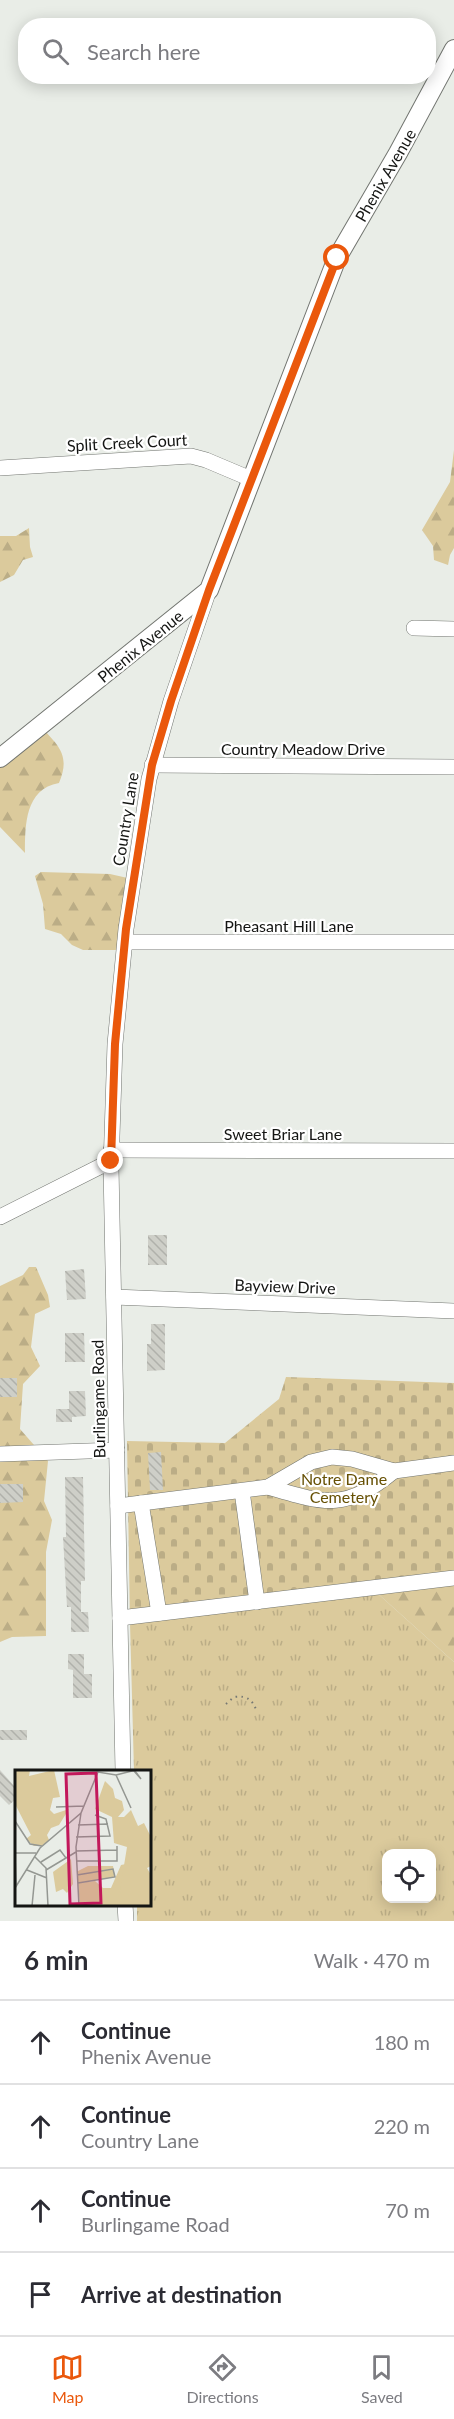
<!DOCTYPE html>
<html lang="en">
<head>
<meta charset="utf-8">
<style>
  body { margin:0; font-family:Lato,sans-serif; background:#f2f2f3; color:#2b2b33 }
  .controls { position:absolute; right:18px; bottom:18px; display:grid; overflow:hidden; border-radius:12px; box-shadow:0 3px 15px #0003 }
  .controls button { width:54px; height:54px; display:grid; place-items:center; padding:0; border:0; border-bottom:2px solid #e1e1e2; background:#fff; color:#2b2b33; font:30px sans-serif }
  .stop { position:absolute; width:18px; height:18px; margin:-14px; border:4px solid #ea580c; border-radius:50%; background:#fff }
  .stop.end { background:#ea580c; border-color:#fff; box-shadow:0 2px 6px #0008 }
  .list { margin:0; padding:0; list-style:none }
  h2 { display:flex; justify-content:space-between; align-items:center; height:78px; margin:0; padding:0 24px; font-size:26px }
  h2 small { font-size:20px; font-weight:400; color:#7c7c81 }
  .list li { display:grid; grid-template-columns:39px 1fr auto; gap:18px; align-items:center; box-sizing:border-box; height:84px; padding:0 24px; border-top:2px solid #e1e1e2 }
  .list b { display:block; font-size:22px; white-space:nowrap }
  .list p { margin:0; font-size:20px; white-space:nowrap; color:#7c7c81 }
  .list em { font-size:20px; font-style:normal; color:#7c7c81 }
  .icon { flex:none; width:33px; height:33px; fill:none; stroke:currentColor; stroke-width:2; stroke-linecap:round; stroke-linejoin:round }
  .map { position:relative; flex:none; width:454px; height:1921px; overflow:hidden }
  .search { position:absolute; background:#fff; box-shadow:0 3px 15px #0003; left:18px; right:18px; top:18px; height:66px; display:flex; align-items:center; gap:15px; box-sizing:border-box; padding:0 21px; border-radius:24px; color:#7c7c81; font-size:22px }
  .sheet { height:414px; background:#fff }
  nav { display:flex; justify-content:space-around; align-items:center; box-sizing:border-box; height:84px; border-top:2px solid #e1e1e2; background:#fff; font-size:16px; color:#7c7c81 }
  nav a { display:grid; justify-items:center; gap:3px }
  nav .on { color:#ea580c }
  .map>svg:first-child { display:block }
  .grass { fill:url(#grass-tufts); fill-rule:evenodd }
  .forest { fill:url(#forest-firs) }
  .cemetery { fill:url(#cemetery-stones) }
  .building { fill:url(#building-back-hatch) }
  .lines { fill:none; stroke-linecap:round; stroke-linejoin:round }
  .minor-casing { stroke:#727570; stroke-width:16 }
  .major-casing { stroke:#727570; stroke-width:20 }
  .path { stroke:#757773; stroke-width:2; stroke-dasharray:1.5 4.5; stroke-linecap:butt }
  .minor { stroke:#fff; stroke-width:15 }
  .major { stroke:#fff; stroke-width:18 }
  .route { stroke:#ea580c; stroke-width:8 }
  .labels { text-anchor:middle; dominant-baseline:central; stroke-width:4.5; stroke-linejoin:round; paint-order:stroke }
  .street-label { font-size:16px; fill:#141513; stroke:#fff }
  .park-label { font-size:16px; fill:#665004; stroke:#fff }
  .inset-road { fill:none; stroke:#949792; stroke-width:1.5 }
  .view { fill:#c2185b; fill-opacity:0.15; stroke:#c2185b; stroke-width:3 }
  .inset-edge { fill:none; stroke:#141513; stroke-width:3 }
</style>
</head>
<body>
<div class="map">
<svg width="454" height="1921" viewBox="0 0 454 1921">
  <defs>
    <pattern id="grass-tufts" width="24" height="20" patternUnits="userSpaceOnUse" patternTransform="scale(1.5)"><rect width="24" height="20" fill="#dbca9c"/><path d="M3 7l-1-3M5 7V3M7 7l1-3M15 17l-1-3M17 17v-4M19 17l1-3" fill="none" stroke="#bbad86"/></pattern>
    <pattern id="forest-firs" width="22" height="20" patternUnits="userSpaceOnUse" patternTransform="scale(1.5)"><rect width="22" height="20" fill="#dbca9c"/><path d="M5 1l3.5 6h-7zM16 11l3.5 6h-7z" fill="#bbad86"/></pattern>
    <pattern id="cemetery-stones" width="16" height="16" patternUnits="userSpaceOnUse" patternTransform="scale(1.5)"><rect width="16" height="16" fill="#dbca9c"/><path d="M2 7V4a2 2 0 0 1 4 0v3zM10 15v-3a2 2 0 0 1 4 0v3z" fill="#bbad86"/></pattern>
    <pattern id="building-back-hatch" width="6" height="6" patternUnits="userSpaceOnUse" patternTransform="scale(1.5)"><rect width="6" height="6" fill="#cecfc8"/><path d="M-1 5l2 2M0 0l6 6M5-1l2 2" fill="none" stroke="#b0b1ab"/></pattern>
  </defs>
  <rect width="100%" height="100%" fill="#e9ede7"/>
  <path class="grass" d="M376,1592l78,70v259h-317v-16l13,-1v-133h-16l-4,-148zM386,1854h46v44h-46z"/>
  <g class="forest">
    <path d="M454,450v98l-4,7 -2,10 -14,-5 -1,-14 -11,-16 28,-48z"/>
    <path d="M29,528l1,19 3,10 -10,3 -9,15 -14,7v-46h16z"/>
    <path d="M40,726c18,19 31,29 19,57 -34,6 -34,42 -34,70l-25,-26v-70z"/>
    <path d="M41,872l69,2 22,5 -8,71h-41l-11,-5 -11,-11 -16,-5 -2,-25 -8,-28z"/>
    <path d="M29,1267h7l12,28 2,12 -15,7 -4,33 9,19 -17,18 -3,45 28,32 -4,40 8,19 -6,32v84l-34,1 -12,5v-356l23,-11z"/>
    <path d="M454,1583v79l-78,-70z"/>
  </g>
  <path class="cemetery" d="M286,1377l168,6v200l-324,40 -3,-182 98,2 54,-44z"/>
  <g class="building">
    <rect x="148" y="1235" width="19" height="30"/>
    <path d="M84,1269l2,30 -19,1 -2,-29z"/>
    <path d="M151,1324h14v46l-18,1v-27h4z"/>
    <path d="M65,1333h19l1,29h-20z"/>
    <rect x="0" y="1378" width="17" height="19"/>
    <path d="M69,1391h16l1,25 -14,1v5h-16v-13h13z"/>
    <path d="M161,1452l2,38h-13l-2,-37z"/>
    <path d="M65,1477h18l2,104h-4v31h7l1,20h-18v-25h-4l-4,-70h3z"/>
    <path d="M0,1484h23v18l-23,1z"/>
    <path d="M68,1654h16v20h8v24h-19v-28l-5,-1z"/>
    <rect x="0" y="1730" width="27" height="10"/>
    <path d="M0,1770l16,18v11l-7,6 -9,-9z"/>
  </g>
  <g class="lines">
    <g class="minor-casing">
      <g id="minor">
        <path d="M0,468l191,-12 15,4 45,19"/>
        <path d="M414,628l40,1"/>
        <path d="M152,765l302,2"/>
        <path d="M125,942h329"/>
        <path d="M111,1150l343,1"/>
        <path d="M0,1217l111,-56"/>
        <path d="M114,1297l340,14"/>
        <path d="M0,1454l117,-4"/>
        <path d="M268,1487c58,17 77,24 126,-16"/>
        <path d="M242,1491l15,111"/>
        <path d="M141,1503l18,110"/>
        <path d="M118,1506l150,-19 43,-25 21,-5 20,2 42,12 60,-8"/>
        <path d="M120,1618l334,-40"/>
        <path d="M123,1771l-12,-604 4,-123 11,-115 23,-150 22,-78 38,-111"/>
        <path d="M125,1904l1,17"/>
      </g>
    </g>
    <g class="major-casing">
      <path id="major" d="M0,758l209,-168 128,-332 61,-105 56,-104"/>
    </g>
    <path class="path" d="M226,1704l8,-7c13,-2 19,3 23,15"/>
    <use href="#minor" class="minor"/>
    <use href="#major" class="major"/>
  </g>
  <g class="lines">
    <path class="route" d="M111,1161l4,-117 11,-115 26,-164 19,-64 38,-111 128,-332"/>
  </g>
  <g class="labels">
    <g class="street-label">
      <text transform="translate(385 175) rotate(-60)">Phenix Avenue</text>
      <text transform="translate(127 442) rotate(-3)">Split Creek Court</text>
      <text transform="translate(140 646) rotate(-39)">Phenix Avenue</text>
      <text x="303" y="748">Country Meadow Drive</text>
      <text transform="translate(125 819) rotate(-81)">Country Lane</text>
      <text x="289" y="925">Pheasant Hill Lane</text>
      <text x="283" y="1133">Sweet Briar Lane</text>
      <text transform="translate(285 1286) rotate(2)">Bayview Drive</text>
      <text transform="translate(98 1399) rotate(-91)">Burlingame Road</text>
    </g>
    <g class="park-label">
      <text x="344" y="1478">Notre Dame<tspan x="344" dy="18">Cemetery</tspan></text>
    </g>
  </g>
  <g transform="translate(15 1770)">
    <rect width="136" height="136" fill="#e9ede7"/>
    <path d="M111,94l-2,42h-44l-2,-23 17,-2 8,7h8l10,-23z" fill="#dbca9c"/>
    <path d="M0,0h15l-1,6 25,-6 6,27 -7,1 -3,12 4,4 15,-5 -10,16 -8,3 -4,7 2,5 -7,6h-8l-8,-7 5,-4 -16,-31zM90,11l8,8 2,9 7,3 2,9 -6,7h6l7,-7 7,16 6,-3 7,14v29l-4,2 4,7v31h-27l-4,-16 7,-43 -13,-4 -2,-26 -17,-8zM56,89l2,25 -6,9 -4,-4 -7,3 -3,-20z" fill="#dbca9c"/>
    <path d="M73,96h25l2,11 -37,6v-12z" fill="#dbca9c"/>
    <path class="inset-road" d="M119,1l7,8 -6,-8M101,5l15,33M41,37l28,-1M0,51l15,23 12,2M63,55l30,-1M61,67l34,-1 -4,-17 -11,-4M61,81l41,-1M20,87l11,11 2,38M61,91h41v-15M26,92l19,-12 6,8M12,100l20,8M31,100l30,-18M62,105l36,-6 2,8 -37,6M1,116l-1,-33h21M0,118l25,-40 41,-35 17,-41 18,3 20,-5M17,136l3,-31M64,136l-3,-59 5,-34"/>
    <path class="view" d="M81,3l5,130 -31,1 -4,-130z"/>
    <rect width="136" height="136" class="inset-edge"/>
  </g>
</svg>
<div class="controls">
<button><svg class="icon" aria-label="locate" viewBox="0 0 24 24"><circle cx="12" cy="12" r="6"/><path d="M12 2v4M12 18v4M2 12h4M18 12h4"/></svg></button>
</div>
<div class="stop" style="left:337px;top:258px"></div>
<div class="stop end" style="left:111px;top:1161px"></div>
<div class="search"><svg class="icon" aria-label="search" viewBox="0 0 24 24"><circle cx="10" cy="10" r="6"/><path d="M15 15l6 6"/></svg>Search here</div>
</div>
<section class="sheet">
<h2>6 min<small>Walk · 470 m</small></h2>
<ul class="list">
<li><svg class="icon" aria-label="ahead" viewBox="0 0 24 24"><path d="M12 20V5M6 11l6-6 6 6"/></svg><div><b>Continue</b><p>Phenix Avenue</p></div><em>180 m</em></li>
<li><svg class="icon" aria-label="ahead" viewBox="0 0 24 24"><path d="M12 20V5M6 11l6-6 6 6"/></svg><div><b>Continue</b><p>Country Lane</p></div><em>220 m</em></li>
<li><svg class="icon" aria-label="ahead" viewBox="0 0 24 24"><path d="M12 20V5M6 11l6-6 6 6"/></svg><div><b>Continue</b><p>Burlingame Road</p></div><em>70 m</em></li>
<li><svg class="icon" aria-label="arrive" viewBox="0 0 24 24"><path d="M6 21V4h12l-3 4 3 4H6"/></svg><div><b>Arrive at destination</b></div></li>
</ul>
</section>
<nav>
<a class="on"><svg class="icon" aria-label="map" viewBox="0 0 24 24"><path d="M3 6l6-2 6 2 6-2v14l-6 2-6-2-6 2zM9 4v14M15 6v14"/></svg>Map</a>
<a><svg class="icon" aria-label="directions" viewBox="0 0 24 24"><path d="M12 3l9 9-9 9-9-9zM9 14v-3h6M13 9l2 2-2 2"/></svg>Directions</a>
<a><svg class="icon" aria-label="saved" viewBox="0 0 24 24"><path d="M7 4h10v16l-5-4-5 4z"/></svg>Saved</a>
</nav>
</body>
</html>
